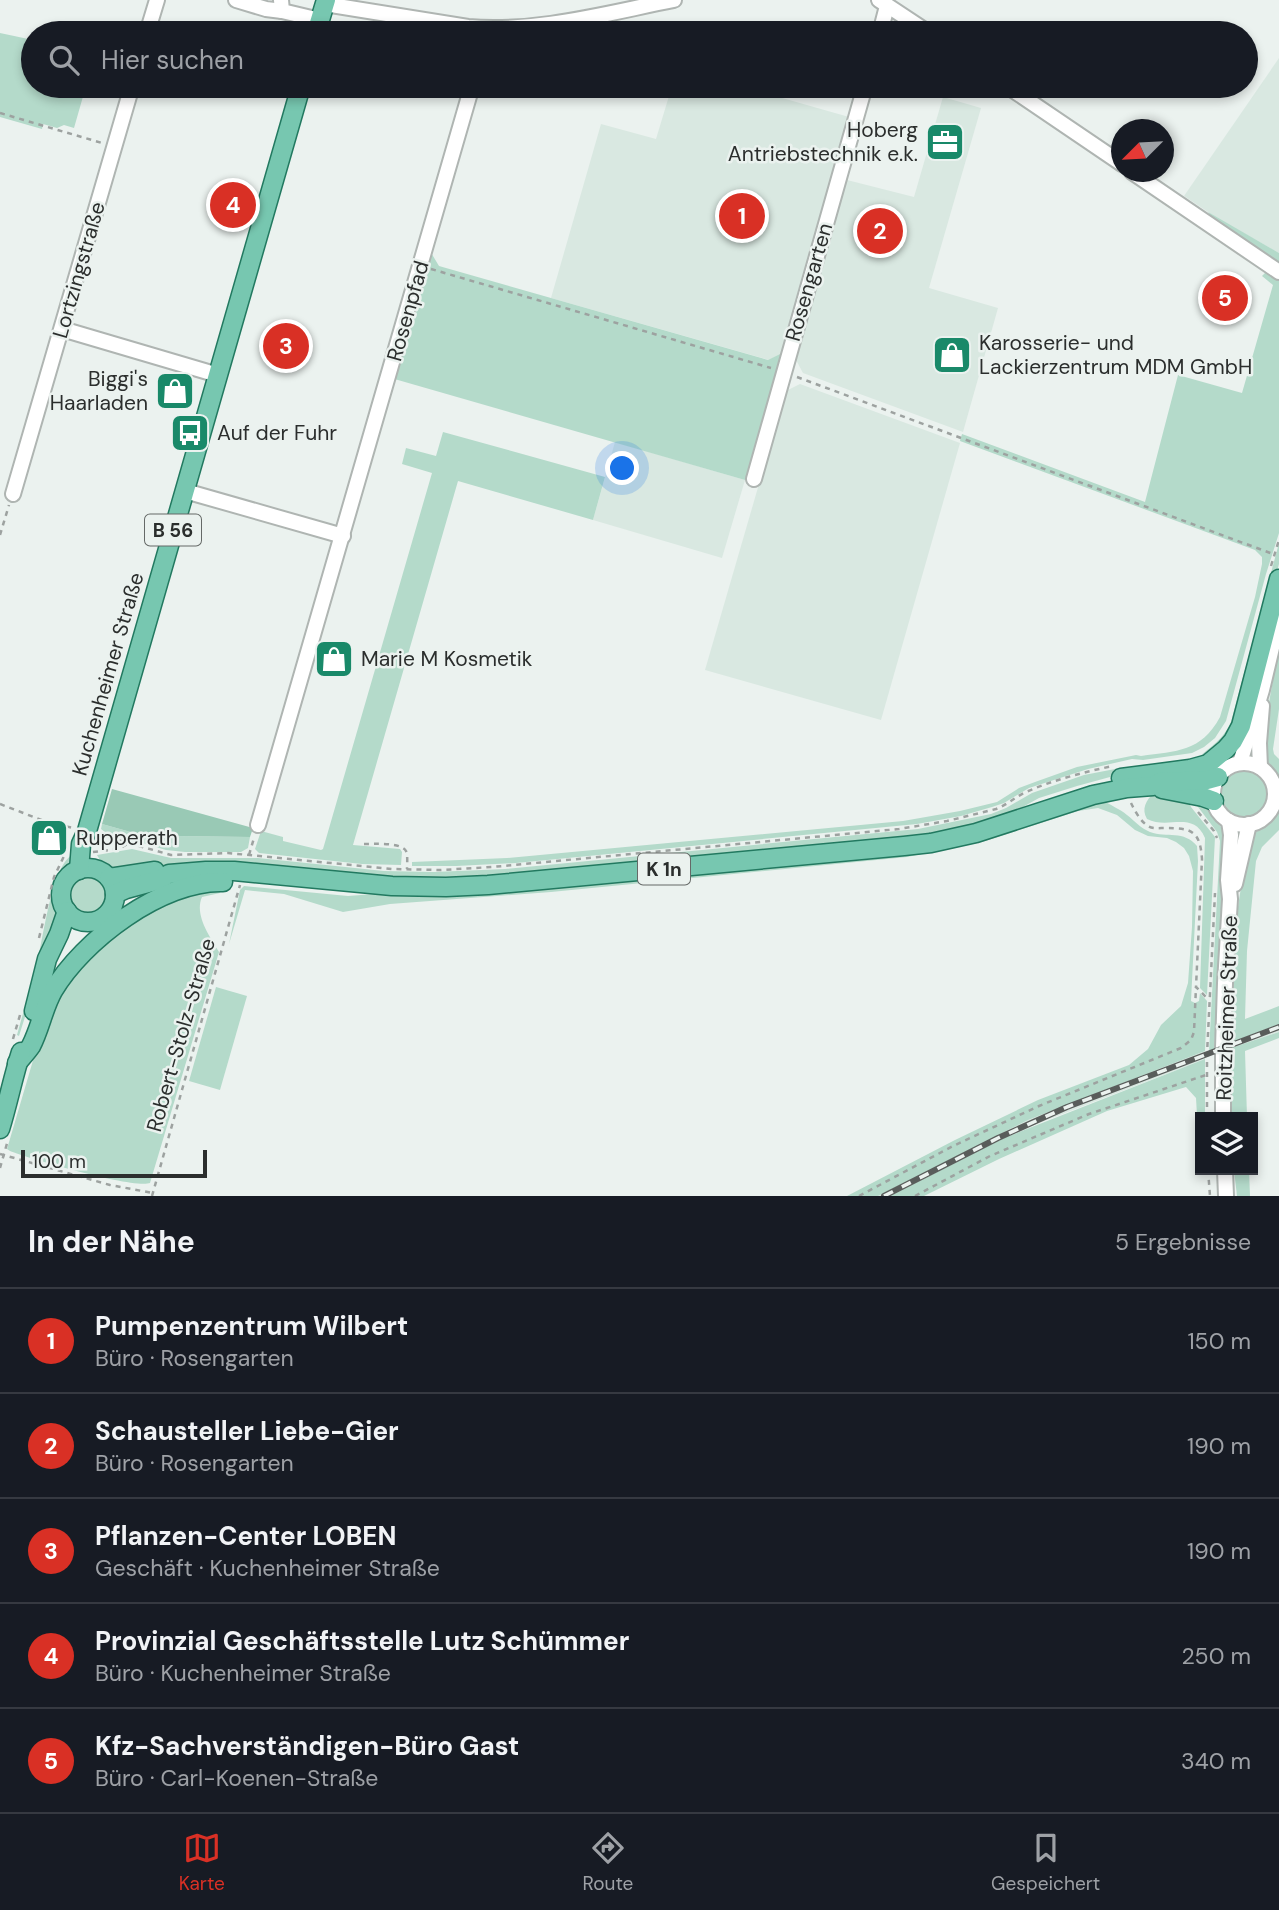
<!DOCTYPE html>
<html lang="de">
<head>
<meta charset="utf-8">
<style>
  body { margin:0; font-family:"DM Sans",sans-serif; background:#20242c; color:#f1f3f6 }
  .controls { position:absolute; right:21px; bottom:21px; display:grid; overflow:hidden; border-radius:0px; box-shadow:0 4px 10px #0003 }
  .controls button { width:63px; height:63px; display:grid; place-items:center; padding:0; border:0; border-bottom:2px solid #363941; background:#171b24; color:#f1f3f6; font:35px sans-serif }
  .compass { position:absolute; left:1111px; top:119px; width:63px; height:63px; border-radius:50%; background:#171b24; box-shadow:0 4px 10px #0003; rotate:246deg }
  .scale { position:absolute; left:21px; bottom:18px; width:186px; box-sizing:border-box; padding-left:7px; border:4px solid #2b2e2d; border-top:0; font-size:19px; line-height:24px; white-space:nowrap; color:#2b2e2d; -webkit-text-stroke:5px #ebf2ef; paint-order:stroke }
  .you { position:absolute; left:623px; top:469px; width:24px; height:24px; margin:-18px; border:5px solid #fff; border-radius:50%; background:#1a73e8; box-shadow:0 0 0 10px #1a73e833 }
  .badge { display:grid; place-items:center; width:46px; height:46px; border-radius:50%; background:#d93025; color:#fff; font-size:23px; font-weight:700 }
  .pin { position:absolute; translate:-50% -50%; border:4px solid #fff; box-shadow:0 2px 7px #0006 }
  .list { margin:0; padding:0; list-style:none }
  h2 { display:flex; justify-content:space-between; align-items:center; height:91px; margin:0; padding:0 28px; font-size:30px }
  h2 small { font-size:23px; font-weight:400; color:#9ea1a6 }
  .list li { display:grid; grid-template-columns:46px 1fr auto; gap:21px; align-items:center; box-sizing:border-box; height:105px; padding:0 28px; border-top:2px solid #363941 }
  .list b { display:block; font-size:26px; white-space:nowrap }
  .list p { margin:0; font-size:23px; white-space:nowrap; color:#9ea1a6 }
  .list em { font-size:23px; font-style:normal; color:#9ea1a6 }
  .icon { flex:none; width:38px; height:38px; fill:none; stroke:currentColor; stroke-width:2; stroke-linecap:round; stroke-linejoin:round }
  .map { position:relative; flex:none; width:1279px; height:1196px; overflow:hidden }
  .search { position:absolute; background:#171b24; box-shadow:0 4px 10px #0003; left:21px; right:21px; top:21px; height:77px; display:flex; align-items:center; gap:18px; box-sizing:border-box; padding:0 24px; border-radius:38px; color:#9ea1a6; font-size:26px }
  .sheet { height:616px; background:#171b24 }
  nav { display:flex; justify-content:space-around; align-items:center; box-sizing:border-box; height:98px; border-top:2px solid #363941; background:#171b24; font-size:19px; color:#9ea1a6 }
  nav a { display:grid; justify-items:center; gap:4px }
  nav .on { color:#d93025 }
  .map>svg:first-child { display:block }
  .built { fill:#d9e8e1 }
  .green { fill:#b4daca }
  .forest { fill:#99c9b5 }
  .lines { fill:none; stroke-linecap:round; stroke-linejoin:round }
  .minor-casing { stroke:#afb5b2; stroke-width:18 }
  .major-casing { stroke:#227960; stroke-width:21 }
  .path { stroke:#9da2a0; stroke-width:2.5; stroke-dasharray:5 5; stroke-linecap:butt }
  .minor { stroke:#fff; stroke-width:14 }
  .major { stroke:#77c7b0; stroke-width:18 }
  .rail-casing { stroke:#595d5b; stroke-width:6 }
  .rail { stroke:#ebf2ef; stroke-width:3.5; stroke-dasharray:10; stroke-linecap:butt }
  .labels { text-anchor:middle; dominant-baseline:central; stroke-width:5; stroke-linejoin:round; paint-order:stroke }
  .shield { fill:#ebf2ef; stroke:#656967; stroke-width:2 }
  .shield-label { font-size:19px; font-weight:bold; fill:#2b2e2d }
  .poi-label { font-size:21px; fill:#2b2e2d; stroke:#ebf2ef; text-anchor:start }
  .street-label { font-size:21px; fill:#2b2e2d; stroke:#ebf2ef }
</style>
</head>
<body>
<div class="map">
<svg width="1279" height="1196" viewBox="0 0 1279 1196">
  <rect width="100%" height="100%" fill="#ebf2ef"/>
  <g class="built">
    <path d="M1279,58v195l-59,-33 -36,-24z"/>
    <path d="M672,86h68l109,31 -67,236 -13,7 -218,-62 50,-174 55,15z"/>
    <path d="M943,97l38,11 -52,180 69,20 -35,124 -160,-59 -8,-15 52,-178 67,17z"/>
    <path d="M800,384l160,59 -79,277 -176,-50 81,-279z"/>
    <path d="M615,442l130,38 -23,78 -129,-38z"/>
    <path d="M1279,1024v8l-48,16 -1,-5z"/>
    <path d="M1205,1051v8l-171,66 -56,25 -88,46h-12l150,-76z"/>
  </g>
  <g class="green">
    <path d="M0,33l33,7v46h53l-12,42 -10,-3 -7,3 -14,-4 -1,5 -42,-12z"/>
    <path d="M1208,212l71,41v9l-66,-43z"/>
    <path d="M430,251l9,15 329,94 14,-7 -37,127 -354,-102z"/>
    <path d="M1266,272l13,9v252l-13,41 -40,147 -11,17 -11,9 -12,6 -49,7 -11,-1 -44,10 -59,19 -25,15 -12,4 -31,9 -44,8 -401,39 -60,3h-44v-4l95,-4 396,-37 57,-10 37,-9 22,-14 16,-6 42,-15 59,-12 5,1c36,-5 60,-4 79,-39l35,-120 7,-33v-7l-7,-7 -295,-109 2,-7 183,68 33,-127 64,18 31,-108 -11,-9z"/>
    <path d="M443,432l162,45 -12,43 -135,-39 -105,364 47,4 2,3 -1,13 -39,-1 -103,-11 -4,-4 6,-18 22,6v4l38,9 2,-1 109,-376 -30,-9 4,-16 30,8z"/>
    <path d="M1279,543v21l-43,159 -7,13 -31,26v-4c14,-13 24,-17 33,-36z"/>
    <path d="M1279,646v63l-6,40 1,5 5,5v19l-14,-21 3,-49z"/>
    <path d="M1115,769l4,1 2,4 -44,12 -38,12 -29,16 -23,8 -61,14 -421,41 -100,3 -183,-16h-44l-66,8 -8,-5 -7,-12 35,-6 39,9h87l126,13 50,1 71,-3 413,-40 73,-15 15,-6 26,-15 52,-18z"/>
    <circle cx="1244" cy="794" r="23"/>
    <path d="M1154,793l34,7 3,7 24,30 -8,158 -7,-7 5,-150c-12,-28 -37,-8 -58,-19 -6,-10 -1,-19 7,-26z"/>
    <path d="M1102,800c8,5 18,9 25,15 8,6 13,13 23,17 17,6 34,-2 47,14l1,15 -7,140 4,2 4,-2 1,-8 7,8 -2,50 -177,69 -150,76h-31l108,-56 83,-40 91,-35 19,-16 13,-24 20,-19 7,-23 4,-56 1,-56 -4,-15 -5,-8 -8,-6 -9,-4 -19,-2 -13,-6 -18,-15 -19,-7 -20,3 -96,31 -75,15 -356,35 -161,12 -47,8 -59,-18 -39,-4 -16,54 11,-54 4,-4 104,10 543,-42z"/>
    <path d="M1195,803l10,3 16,21 4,9 -4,70h2l-9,144 -5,2 11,-211 -3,-9z"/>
    <path d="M1279,810v20l-17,17 -6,14 -9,90 -2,68 34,-13v18l-49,19v-32l6,-103 2,-1 8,-53 7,-20 15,-10z"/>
    <path d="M102,824l75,21 -1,-9 74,1 -2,11 -7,4h-56l-19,-2 -61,-18 -4,-3z"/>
    <path d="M72,855c-2,26 -24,20 -14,56l-39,125 -2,-1c6,-22 13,-45 19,-68 7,-24 15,-100 36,-112z"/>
    <circle cx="88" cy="895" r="21"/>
    <path d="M222,888l-2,5 -18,4c-8,18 8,40 17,55l-69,231c-16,6 -120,-24 -140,-32l-3,-2 27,-92 22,-57 38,-51 65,-44 23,-10z"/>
    <path d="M216,987l31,9 -27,94 -31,-9z"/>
    <path d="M1279,1032v6l-34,13 2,66h-15l-1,-69z"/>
    <path d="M1205,1059v58h-5v50l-4,-69 -10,-11 -79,24 -108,48 -75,37h-34l114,-58z"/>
    <path d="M1234,1170h15l1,26h-13z"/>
  </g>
  <path class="forest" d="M112,789l141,39 -3,9 -73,-1v9l-75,-21z"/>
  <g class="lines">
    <g class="minor-casing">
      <g id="minor">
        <path d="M236,0l30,9 16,2"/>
        <path d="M281,0l1,11 38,9"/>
        <path d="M879,0l50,33"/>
        <path d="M325,4l143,23c69,6 139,-14 206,-27"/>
        <path d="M147,33l10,-33"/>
        <path d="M880,33l7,-27"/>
        <path d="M1007,86l115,78"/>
        <path d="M1132,172l147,100"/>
        <path d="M62,329l156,46"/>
        <path d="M754,479l111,-393"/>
        <path d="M185,491l158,45"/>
        <path d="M13,494l119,-408"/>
        <path d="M1240,763l22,-73 17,-72"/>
        <circle cx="1244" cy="794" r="31"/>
        <path d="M1260,767l-1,-24 3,-37"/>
        <path d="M258,825l214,-739"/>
        <path d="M1235,884l14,-60"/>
        <path d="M1223,1117v-69l2,-65 5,-84 -2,-19 3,-45 -2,-14"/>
        <path d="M1225,1170l1,26"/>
      </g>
    </g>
    <g class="major-casing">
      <g id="major">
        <path d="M316,33l10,-33"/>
        <path d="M1121,778l69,-9 18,-5 18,-15 7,-8 8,-15 38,-147"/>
        <path d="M1162,789l41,8 11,4"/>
        <circle cx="88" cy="895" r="27"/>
        <path d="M79,870l2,-26 6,-13 214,-745"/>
        <path d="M109,878l46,-7"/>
        <path d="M115,894l11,-5 33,-9 10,-6 37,-3h28l158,15 54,1 42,-2 416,-39 27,-3 45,-10 117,-38 34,-7 26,-2 7,-4 47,-2 11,-3"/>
        <path d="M34,1011l13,-52 12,-25 8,-23"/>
        <path d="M17,1063c5,-6 10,-11 14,-17 9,-17 12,-37 22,-55 29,-50 109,-111 170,-109"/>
        <path d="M0,1129c8,-26 13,-52 21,-77"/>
      </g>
    </g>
    <g class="path">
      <path d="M0,113l102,30"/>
      <path d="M431,269l340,99"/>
      <path d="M797,377l476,177"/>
      <path d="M0,535l9,-30"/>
      <path d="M1271,566l8,-26"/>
      <path d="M1131,803c4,8 9,18 17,23 5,3 11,2 17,2 26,0 35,2 37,31l-6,128 13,13"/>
      <path d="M0,804l44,17 29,7"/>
      <path d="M1198,812l16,19 3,7"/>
      <path d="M100,835l71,20 57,-2 164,16 49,1 51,-3 407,-38 48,-8 49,-12c11,-4 19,-12 30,-17 27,-12 58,-20 87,-26"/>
      <path d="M100,837l3,14"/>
      <path d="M364,844c10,0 37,-2 42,7 2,5 1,13 1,18"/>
      <path d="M93,852l26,-3 8,-5"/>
      <path d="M249,855l5,-17"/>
      <path d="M39,938l15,-61 11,-23"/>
      <path d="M13,1039l7,-24"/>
      <path d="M1207,1117v-63l8,-161"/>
      <path d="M0,1154l110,31 43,8"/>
      <path d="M0,1168l8,-28"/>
      <path d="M1208,1170l2,26"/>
      <path d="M152,1196l88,-311"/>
      <path d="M859,1196l94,-50 86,-40 142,-58 10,-8 3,-8 2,-45"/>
      <path d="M915,1196l75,-40 99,-42 117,-39"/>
    </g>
    <use href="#minor" class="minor"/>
    <use href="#major" class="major"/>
    <g class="rail-casing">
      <path id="rail" d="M884,1196l114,-58 69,-31 212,-80"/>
    </g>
    <use href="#rail" class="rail"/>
  </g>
  <defs>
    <g id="office-square" transform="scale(2.0125)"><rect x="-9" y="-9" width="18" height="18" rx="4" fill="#198969" stroke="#ebf2ef"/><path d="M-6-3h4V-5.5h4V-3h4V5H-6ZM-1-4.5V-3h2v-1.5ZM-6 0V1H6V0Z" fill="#fff"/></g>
    <g id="shop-square" transform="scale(2.0125)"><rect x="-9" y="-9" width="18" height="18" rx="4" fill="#198969" stroke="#ebf2ef"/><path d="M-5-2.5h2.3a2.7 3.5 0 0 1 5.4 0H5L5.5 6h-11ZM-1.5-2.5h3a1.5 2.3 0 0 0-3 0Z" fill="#fff"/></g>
    <g id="bus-square" transform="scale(2.0125)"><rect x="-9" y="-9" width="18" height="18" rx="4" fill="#198969" stroke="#ebf2ef"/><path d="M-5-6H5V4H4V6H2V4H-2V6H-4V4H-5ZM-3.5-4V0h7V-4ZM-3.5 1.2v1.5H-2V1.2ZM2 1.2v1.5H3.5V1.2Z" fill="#fff"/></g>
  </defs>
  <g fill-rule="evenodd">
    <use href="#office-square" x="945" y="142"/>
    <use href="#shop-square" x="952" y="355"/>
    <use href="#shop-square" x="175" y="391"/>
    <use href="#bus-square" x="190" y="433"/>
    <use href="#shop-square" x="334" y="659"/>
    <use href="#shop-square" x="49" y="838"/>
  </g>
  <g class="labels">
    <g class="shield">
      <rect x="145" y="514.5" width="56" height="31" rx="5"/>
      <rect x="638" y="853.5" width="52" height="31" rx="5"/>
    </g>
    <g class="shield-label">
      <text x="173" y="530">B 56</text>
      <text x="664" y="869">K 1n</text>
    </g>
    <g class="poi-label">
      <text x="918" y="130" text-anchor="end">Hoberg<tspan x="918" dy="24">Antriebstechnik e.k.</tspan></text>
      <text x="979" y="343">Karosserie- und<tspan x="979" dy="24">Lackierzentrum MDM GmbH</tspan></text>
      <text x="148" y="379" text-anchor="end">Biggi's<tspan x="148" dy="24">Haarladen</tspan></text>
      <text x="217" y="433">Auf der Fuhr</text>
      <text x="361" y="659">Marie M Kosmetik</text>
      <text x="76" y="838">Rupperath</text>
    </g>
    <g class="street-label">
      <text transform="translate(79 270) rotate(-74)">Lortzingstraße</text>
      <text transform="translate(809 282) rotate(-74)">Rosengarten</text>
      <text transform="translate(408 311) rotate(-74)">Rosenpfad</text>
      <text transform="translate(108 674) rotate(-74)">Kuchenheimer Straße</text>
      <text transform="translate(1227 1008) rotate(-88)">Roitzheimer Straße</text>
      <text transform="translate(181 1035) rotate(-74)">Robert-Stolz-Straße</text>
    </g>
  </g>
</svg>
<div class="controls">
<button><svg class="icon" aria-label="layers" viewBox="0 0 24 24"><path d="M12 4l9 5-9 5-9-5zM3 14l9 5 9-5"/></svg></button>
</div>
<svg class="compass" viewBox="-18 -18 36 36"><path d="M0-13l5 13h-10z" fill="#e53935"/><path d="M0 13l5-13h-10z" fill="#9ea1a6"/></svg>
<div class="scale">100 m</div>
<div class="you"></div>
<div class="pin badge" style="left:742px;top:216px">1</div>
<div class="pin badge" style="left:880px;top:231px">2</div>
<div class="pin badge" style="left:286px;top:346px">3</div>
<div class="pin badge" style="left:233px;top:205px">4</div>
<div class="pin badge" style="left:1225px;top:298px">5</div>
<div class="search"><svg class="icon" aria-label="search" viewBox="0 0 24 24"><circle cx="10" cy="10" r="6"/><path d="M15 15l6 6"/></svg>Hier suchen</div>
</div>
<section class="sheet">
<h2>In der Nähe<small>5 Ergebnisse</small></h2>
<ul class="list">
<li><span class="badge">1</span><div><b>Pumpenzentrum Wilbert</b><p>Büro · Rosengarten</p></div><em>150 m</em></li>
<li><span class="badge">2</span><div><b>Schausteller Liebe-Gier</b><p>Büro · Rosengarten</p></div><em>190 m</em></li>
<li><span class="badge">3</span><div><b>Pflanzen-Center LOBEN</b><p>Geschäft · Kuchenheimer Straße</p></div><em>190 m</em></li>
<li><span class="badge">4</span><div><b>Provinzial Geschäftsstelle Lutz Schümmer</b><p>Büro · Kuchenheimer Straße</p></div><em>250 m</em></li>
<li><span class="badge">5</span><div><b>Kfz-Sachverständigen-Büro Gast</b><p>Büro · Carl-Koenen-Straße</p></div><em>340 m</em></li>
</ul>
</section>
<nav>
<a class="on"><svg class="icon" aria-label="map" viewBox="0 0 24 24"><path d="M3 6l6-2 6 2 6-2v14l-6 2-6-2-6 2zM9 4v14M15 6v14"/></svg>Karte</a>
<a><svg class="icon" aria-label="directions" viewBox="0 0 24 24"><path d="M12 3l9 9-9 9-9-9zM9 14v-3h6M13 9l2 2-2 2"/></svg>Route</a>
<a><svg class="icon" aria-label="saved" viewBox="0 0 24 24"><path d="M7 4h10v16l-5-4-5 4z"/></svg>Gespeichert</a>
</nav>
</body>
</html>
